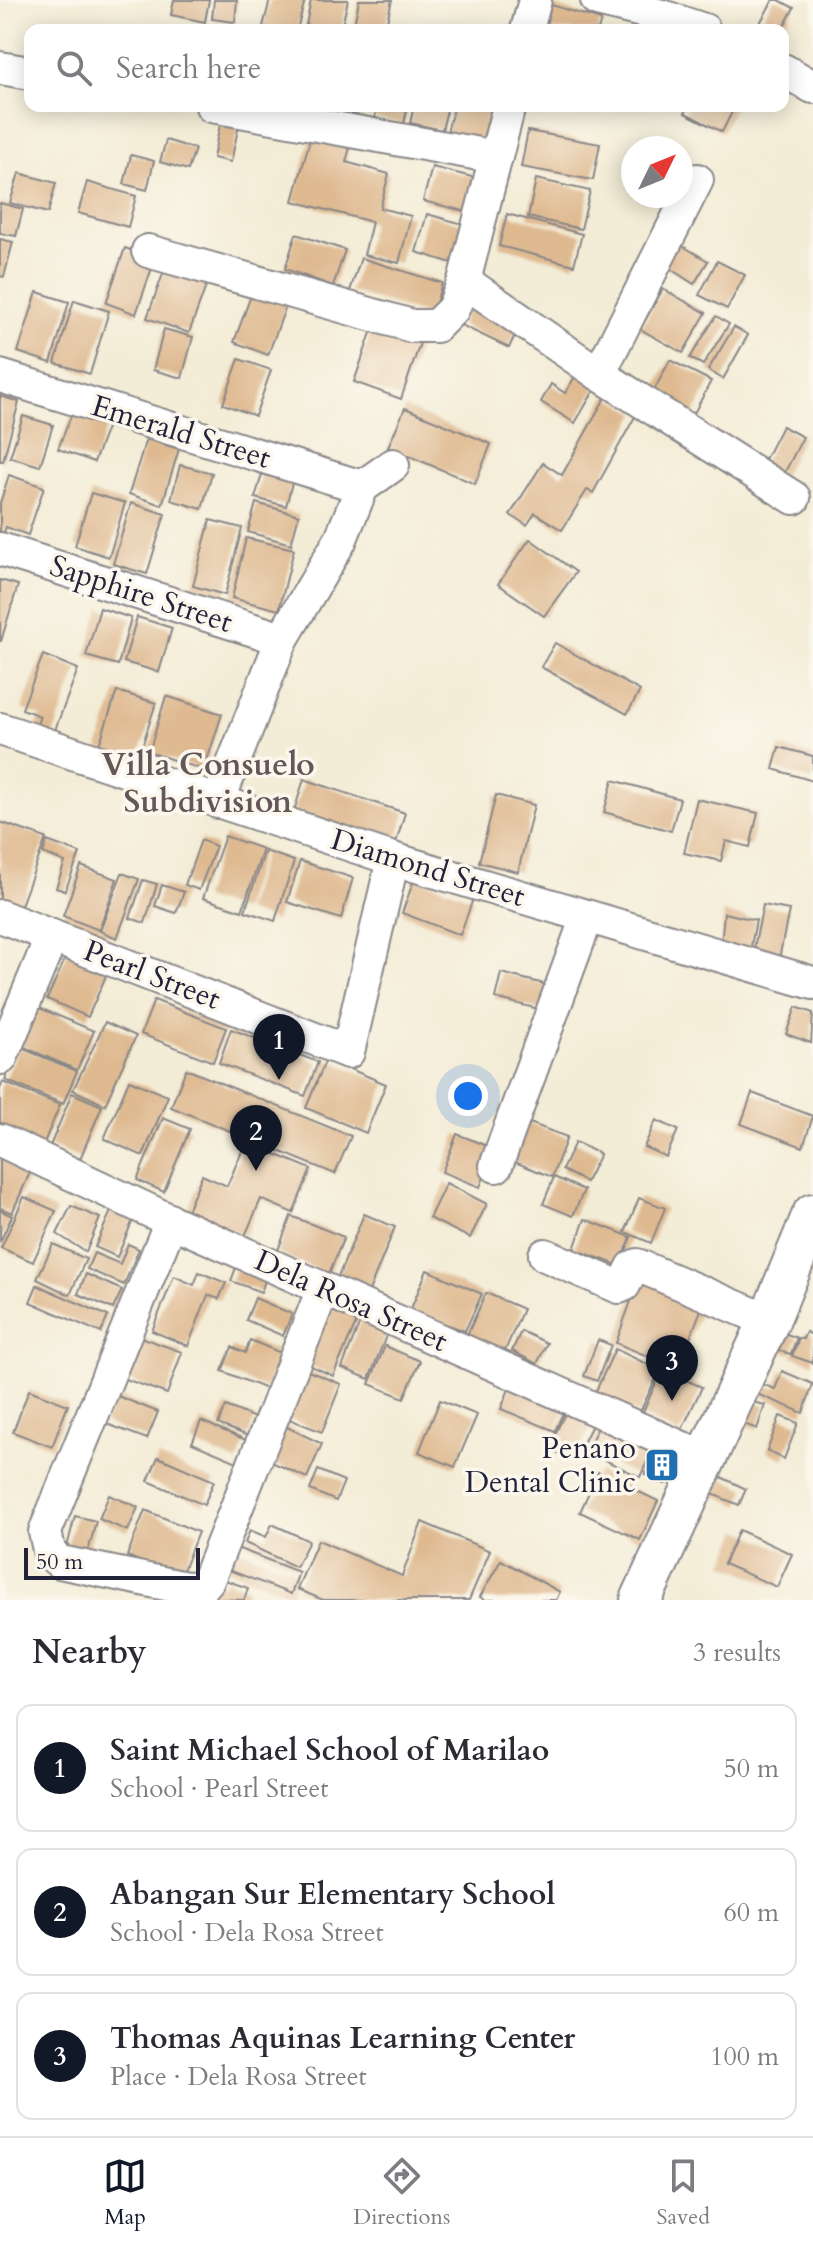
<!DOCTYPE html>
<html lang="en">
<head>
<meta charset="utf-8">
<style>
  body { margin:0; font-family:Cardo,serif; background:#f2f2f3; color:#2b2b33 }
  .compass { position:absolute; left:621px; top:136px; width:72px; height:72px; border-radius:50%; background:#fff; box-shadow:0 4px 20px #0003; rotate:47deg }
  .scale { position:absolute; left:24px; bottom:20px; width:176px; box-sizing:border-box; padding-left:8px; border:4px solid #22223b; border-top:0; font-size:22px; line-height:28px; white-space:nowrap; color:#22223b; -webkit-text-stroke:6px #fbf7ec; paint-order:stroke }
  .you { position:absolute; left:468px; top:1096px; width:28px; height:28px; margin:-20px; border:6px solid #fff; border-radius:50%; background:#1a73e8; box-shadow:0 0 0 12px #1a73e833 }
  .badge { display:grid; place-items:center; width:52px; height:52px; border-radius:50%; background:#111827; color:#fff; font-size:26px; font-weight:700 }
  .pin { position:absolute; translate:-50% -66px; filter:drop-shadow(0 2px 4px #0008) }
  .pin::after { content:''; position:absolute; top:42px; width:28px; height:24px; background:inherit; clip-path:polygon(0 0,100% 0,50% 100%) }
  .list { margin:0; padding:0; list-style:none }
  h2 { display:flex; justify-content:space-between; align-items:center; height:104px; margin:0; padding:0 32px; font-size:34px }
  h2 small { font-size:26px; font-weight:400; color:#7c7c81 }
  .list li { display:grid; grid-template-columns:52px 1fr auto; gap:24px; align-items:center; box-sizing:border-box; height:128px; margin:0 16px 16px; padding:0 16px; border:2px solid #e1e1e2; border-radius:16px }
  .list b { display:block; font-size:30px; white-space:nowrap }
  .list p { margin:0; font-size:26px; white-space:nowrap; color:#7c7c81 }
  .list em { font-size:26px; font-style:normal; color:#7c7c81 }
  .icon { flex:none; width:44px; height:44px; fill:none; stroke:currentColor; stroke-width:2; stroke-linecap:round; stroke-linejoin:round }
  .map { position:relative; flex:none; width:813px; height:1600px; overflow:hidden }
  .search { position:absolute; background:#fff; box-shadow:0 4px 20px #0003; left:24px; right:24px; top:24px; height:88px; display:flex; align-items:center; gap:20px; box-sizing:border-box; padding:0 28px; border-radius:16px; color:#7c7c81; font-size:30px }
  .sheet { height:536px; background:#fff }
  nav { display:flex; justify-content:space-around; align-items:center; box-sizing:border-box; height:112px; border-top:2px solid #e1e1e2; background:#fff; font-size:22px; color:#7c7c81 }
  nav a { display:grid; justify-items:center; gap:4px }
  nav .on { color:#111827 }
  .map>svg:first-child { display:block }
  .building { fill:#dfba91 }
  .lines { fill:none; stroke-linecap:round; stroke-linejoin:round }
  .minor-casing { stroke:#8a8788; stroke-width:36 }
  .major-casing { stroke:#8a8788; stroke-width:44 }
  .minor { stroke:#fff; stroke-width:32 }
  .major { stroke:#fff; stroke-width:40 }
  .labels { text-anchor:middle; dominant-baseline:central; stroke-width:7; stroke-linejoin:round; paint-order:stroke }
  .street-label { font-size:30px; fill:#22223b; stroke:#fbf7ec }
  .poi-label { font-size:30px; fill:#22223b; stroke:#fbf7ec; text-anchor:end }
  .neighbourhood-label { font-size:32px; font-weight:bold; fill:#645759; stroke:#fbf7ec }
</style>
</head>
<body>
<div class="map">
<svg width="813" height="1600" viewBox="0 0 813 1600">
  <rect width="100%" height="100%" fill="#fbf7ec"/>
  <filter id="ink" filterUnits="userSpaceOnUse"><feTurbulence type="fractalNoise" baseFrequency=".0125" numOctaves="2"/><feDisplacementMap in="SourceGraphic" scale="16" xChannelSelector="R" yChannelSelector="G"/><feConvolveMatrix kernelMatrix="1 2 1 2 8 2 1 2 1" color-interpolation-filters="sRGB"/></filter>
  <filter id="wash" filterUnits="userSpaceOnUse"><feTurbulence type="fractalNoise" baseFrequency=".006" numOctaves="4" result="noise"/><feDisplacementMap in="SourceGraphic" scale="32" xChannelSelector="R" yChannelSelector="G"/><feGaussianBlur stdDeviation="1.8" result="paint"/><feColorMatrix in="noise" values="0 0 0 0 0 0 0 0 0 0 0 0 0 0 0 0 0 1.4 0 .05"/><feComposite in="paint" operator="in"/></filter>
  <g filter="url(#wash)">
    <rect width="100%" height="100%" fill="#f3ecd6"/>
    <g id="blocks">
      <g class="building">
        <path d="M174,0h35l-4,22 -34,-7z"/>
        <path d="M214,0h23l-2,22 -23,-3z"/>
        <path d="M270,0h35l-8,30h-35z"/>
        <path d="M311,0h37l-7,30h-36z"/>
        <path d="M359,0h33l-7,30h-32z"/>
        <path d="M773,0h6l15,8 -12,22h-26z"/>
        <path d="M551,5l50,15 -3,10h-54z"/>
        <path d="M377,106h31l-4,18 -29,-6z"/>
        <path d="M414,106h34l-6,24 -32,-7z"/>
        <path d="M454,106h38l-10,36 -35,-10z"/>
        <path d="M689,106h46l-13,26 -37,-19z"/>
        <path d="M223,111l18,4 -10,47 -18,-4z"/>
        <path d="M313,129l39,11 -6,22 43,12 -9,34 31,8 -12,47 -35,-8 8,-33 -79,-21z"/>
        <path d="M528,131l72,13 -7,36 -72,-13z"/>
        <path d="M166,140l29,9 -7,21 -28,-8z"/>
        <path d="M131,155l23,6 -7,29 -23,-6z"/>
        <path d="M432,167l44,11 -8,34 -45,-11z"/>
        <path d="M19,173l37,10 -8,30 -38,-10z"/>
        <path d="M536,179l54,12 -9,38 -53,-12z"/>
        <path d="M87,182l49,14 -8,31 -50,-14z"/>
        <path d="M0,203l23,6 -7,27 -16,-3z"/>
        <path d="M427,214l36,10 -11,39 -36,-11z"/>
        <path d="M507,214l75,20 -8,31 -75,-19z"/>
        <path d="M296,234l49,16 -12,36 -48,-17z"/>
        <path d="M0,239l13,3 -9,35 -4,-1z"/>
        <path d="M671,239l37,22 -14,23 -36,-23z"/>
        <path d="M125,248l30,11 -19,55 -30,-11z"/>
        <path d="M361,258l81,25 -10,34 -82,-26z"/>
        <path d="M717,261l28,14 -18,34 -28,-14z"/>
        <path d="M167,263l42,15 -20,55 -42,-15z"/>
        <path d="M663,289l43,24 -23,40 -43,-24z"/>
        <path d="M253,290l34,13 -19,52 -34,-13z"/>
        <path d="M37,292l32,10 -18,61 -33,-11z"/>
        <path d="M474,298l47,24 -12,26 -48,-23z"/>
        <path d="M74,300l35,11 -19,63 -35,-11z"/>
        <path d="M716,316l13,8 -26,41 -13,-7z"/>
        <path d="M373,327l47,16 -19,56 -47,-17z"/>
        <path d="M734,327l14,8 -25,44 -15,-9z"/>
        <path d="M164,329l29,8 -11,41 -29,-8z"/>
        <path d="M239,359l32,11 -16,46 -32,-12z"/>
        <path d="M670,360l41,21 -20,38 -41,-21z"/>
        <path d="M579,370l20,12 -24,41 -34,-21 10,-18 14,9z"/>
        <path d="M0,396l19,6 -16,59h-3z"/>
        <path d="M606,396l31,17 -44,80 -6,-3 -25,40 -27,-17 -8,12 -17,-10 33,-52 19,12z"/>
        <path d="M405,408l86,36 -16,40 -87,-37z"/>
        <path d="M73,411l35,14 -14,37 -36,-13z"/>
        <path d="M23,416l30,9 -13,41 -30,-9z"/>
        <path d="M782,426l21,11 -20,39 -21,-11z"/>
        <path d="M146,439l33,10 -17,56 -33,-11z"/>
        <path d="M180,465l32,8 -10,36 -31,-9z"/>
        <path d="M263,471l30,8 -7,27 -31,-8z"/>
        <path d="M9,475l35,12 -16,48 -22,-8 -4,11 -2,-1v-34z"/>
        <path d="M91,493l34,10 -16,54 -34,-11z"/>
        <path d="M131,503l34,11 -18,60 -34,-10z"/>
        <path d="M256,503l43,12 -8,29 -43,-12z"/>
        <path d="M210,520l32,8 -17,67 -32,-9z"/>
        <path d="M246,538l48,11 -15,61 -47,-12z"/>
        <path d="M530,539l46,33 -32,44 -46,-32z"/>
        <path d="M0,580l18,5 -17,56h-1z"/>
        <path d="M100,608l31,10 -13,47 -32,-9z"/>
        <path d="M137,617l35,11 -13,44 -35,-10z"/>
        <path d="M555,643l85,48 -13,23 -86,-47z"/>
        <path d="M43,655l35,14 -28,74 -17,-7 7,-20 -18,-7z"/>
        <path d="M117,691l39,12 -19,59 -39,-14z"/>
        <path d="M166,696l56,18 -18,56 -55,-18z"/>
        <path d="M779,747l34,9v25l-40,-12z"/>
        <path d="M304,779l101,34 -10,33 -101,-35z"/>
        <path d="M613,780l67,19 -9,32 -67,-19z"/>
        <path d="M496,795l38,10 -16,67 -39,-10z"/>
        <path d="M697,799l61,14 -8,34 -24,-6 -5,20 -37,-8z"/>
        <path d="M0,822l46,16 -26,70 -20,-8z"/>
        <path d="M225,836l38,13 -21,62 -39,-13z"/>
        <path d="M201,840l15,6 -17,44 -14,-5z"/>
        <path d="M47,841l33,12 -15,38 -9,-3 9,-26 -22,-9z"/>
        <path d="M265,851l29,10 -19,60 -30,-10z"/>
        <path d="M300,861l53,17 -12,41 -54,-17z"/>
        <path d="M81,866l36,13 -18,51 -36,-14z"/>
        <path d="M122,873l17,6 -22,59 -17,-7z"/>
        <path d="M415,877l58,22 -13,36 -58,-22z"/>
        <path d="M143,880l14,4 -12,39 -15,-5z"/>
        <path d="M162,885l22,7 -8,21 -21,-7z"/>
        <path d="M763,905l26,5 -10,49 -26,-6z"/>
        <path d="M724,913l32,7 -6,32 -29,-7z"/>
        <path d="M69,950l40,19 -21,48 -41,-18z"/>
        <path d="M501,973l55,14 -6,25 -55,-14z"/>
        <path d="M154,1000l72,28 -13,34 -72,-28z"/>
        <path d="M35,1006l59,25 -17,39 -58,-25z"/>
        <path d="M796,1007l17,6 -2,30 -25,-9z"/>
        <path d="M105,1022l31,14 -31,69 -32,-15z"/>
        <path d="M231,1029l87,33 -13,34 -86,-33z"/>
        <path d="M19,1047l58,24 -14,33 -58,-24z"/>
        <path d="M326,1059l60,25 -20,49 -60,-25z"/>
        <path d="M186,1069l165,67 -16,38 -164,-67z"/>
        <path d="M129,1080l39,16 -25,60 -39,-17z"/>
        <path d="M3,1082l57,23 -19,45 -41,-17v-44z"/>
        <path d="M72,1093l30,13 -22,53 -30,-13z"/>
        <path d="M752,1093l61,23 -10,31 -62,-23z"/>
        <path d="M163,1118l27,11 -26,63 -27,-12z"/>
        <path d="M656,1120l22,10 -12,27 -22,-10z"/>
        <path d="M527,1122l40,15 -15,40 -40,-16z"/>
        <path d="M457,1134l38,15 -15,38 -38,-15z"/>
        <path d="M246,1142l65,27 -18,44 -32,-14 -16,37 -58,-25 15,-36 25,11z"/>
        <path d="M575,1142l25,12 -14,28 -24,-12z"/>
        <path d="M0,1154l32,14 -20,45 -12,-5z"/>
        <path d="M554,1177l30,13 -11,26 -30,-12z"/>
        <path d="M446,1183l41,21 -17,34 -41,-20z"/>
        <path d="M24,1197l32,14 -23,51 -32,-14z"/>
        <path d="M639,1198l26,10 -14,35 -26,-11z"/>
        <path d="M71,1206l29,12 -14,34 -29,-18z"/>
        <path d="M0,1210l12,6 -12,26z"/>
        <path d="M111,1211l22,9 -16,37 -22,-10z"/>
        <path d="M364,1214l31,13 -28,69 -31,-14z"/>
        <path d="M291,1216l53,21 -15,37 -52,-21z"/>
        <path d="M585,1219l46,18 -11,29 -46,-17z"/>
        <path d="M53,1244l33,15 -16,36 -33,-16z"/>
        <path d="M128,1244l11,5 -15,36 -37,-16 7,-16 26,11z"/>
        <path d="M239,1260l29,12 -7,20 -30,-11z"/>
        <path d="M427,1270l55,24 -17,37 -55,-20z"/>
        <path d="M199,1272l27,11 -7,16 -11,-4 -20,51 -36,-15 22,-55 20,9z"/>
        <path d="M86,1274l36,16 -9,19 -35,-15z"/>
        <path d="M640,1276l64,26 -26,67 -62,-26z"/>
        <path d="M37,1285l71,31 -7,17 -71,-31z"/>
        <path d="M486,1293l37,16 -18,42 -38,-16z"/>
        <path d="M326,1296l35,16 -28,64 -35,-16z"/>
        <path d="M255,1298l37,16 -9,22 -37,-16z"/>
        <path d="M361,1320l27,11 -19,48 -27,-11z"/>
        <path d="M777,1330l20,8 -6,16 -20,-5z"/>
        <path d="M521,1331l26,12 -10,21 -25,-13z"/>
        <path d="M806,1332l7,3v28l-21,-7 7,-18 4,1z"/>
        <path d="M140,1337l42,15 -15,42 -42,-15z"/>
        <path d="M250,1340l31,13 -15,36 -44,-18 10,-24 13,6z"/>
        <path d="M598,1340l13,5 -14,36 -13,-5z"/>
        <path d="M385,1346l35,15 -16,37 -35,-14z"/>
        <path d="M615,1349l45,21 -21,44 -44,-21z"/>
        <path d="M298,1367l43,17 -19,48 -43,-17z"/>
        <path d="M662,1370l40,17 -22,47 -39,-18z"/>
        <path d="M782,1371l31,13 -10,29 -53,-22 4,-10 21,8z"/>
        <path d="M511,1384l55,22 -11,25 -54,-22z"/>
        <path d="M29,1390l39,15 -16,42 -39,-15z"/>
        <path d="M115,1395l43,17 -11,27 -43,-16z"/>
        <path d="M440,1400l37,15 -22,52 -36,-15z"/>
        <path d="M748,1401l17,4 -8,24 -18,-7z"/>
        <path d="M226,1406l29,12 -7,18 -30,-12z"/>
        <path d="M568,1408l26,13 -20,40 -26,-13z"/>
        <path d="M780,1416l18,7 -14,36 -17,-8z"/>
        <path d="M201,1421l45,19 -9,22 -45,-19z"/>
        <path d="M601,1421l53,26 -14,30 -54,-26z"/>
        <path d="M283,1425l39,19 -15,34 -40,-18z"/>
        <path d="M659,1448l19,8 -13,28 -20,-10z"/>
        <path d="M158,1457l56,24 -10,24 -56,-24z"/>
        <path d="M318,1470l26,11 -8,20 -26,-11z"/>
        <path d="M598,1472l60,29 -18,39 -60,-28z"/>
        <path d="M715,1474l31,15 -7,16 -32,-13z"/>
        <path d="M109,1495l29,12 -10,24 -29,-12z"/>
        <path d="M145,1510l53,22 -18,46 -53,-22z"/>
        <path d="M75,1516l21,5 -9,35 -21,-5z"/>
        <path d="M422,1522l68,29 -21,49h-146l-26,-11 21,-49 84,36z"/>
        <path d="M272,1524l37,17 -13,26 -51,-24 5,-13 16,7z"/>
        <path d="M739,1530l53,24 -15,33 -53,-23z"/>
        <path d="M229,1545l70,27 -8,22 -70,-27z"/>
        <path d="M501,1560l59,32 -4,8h-71l-5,-3z"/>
        <path d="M225,1580l23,8 -4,12 -35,-1 6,-18 9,4z"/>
      </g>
    </g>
  </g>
  <g filter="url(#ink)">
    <use href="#blocks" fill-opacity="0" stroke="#8a8788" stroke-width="2"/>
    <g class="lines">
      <g class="minor-casing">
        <g id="minor">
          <path d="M597,0l65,16 42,14"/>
          <path d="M527,30l8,-30"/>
          <path d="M0,68l30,5"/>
          <path d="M783,70l30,17"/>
          <path d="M212,106l284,51"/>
          <path d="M148,251l264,75h24l17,-17 11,-28 45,-175"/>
          <path d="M464,281l135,93 195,124"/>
          <path d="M599,374l98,-194"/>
          <path d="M0,376l362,111"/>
          <path d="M0,549l282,90"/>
          <path d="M0,729l393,130 420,124"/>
          <path d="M218,802l64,-163 58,-98 22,-54 31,-22"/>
          <path d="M0,916l348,136 45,-193"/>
          <path d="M1,1058l51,-122"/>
          <path d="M0,1140l171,81 534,237"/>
          <path d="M496,1166l91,-249"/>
          <path d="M171,1221l-126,311 5,22 10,8 126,26 16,-1 6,-7 115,-291"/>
          <path d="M545,1255l74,32 5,-2 9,-18 4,-2 132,56"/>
        </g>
      </g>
      <g class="major-casing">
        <path id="major" d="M641,1600l128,-279 44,-107"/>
      </g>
      <use href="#minor" class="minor"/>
      <use href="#major" class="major"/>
    </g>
  </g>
  <defs>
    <g id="building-square" transform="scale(1.8)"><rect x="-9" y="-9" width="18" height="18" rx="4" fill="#1f6fb2" stroke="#fbf7ec"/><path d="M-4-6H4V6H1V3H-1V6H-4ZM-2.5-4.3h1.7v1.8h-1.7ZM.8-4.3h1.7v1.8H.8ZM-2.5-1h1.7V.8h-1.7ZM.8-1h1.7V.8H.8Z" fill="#fff"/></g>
  </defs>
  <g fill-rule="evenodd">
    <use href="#building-square" x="662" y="1465"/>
  </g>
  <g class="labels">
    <g class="street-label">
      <text transform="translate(181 432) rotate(17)">Emerald Street</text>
      <text transform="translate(141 594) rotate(18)">Sapphire Street</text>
      <text transform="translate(428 868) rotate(17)">Diamond Street</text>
      <text transform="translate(152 975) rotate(21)">Pearl Street</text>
      <text transform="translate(351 1301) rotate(24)">Dela Rosa Street</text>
    </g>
    <g class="poi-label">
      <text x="636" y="1448">Penano<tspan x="636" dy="34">Dental Clinic</tspan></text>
    </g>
    <g class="neighbourhood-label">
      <text x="208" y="765">Villa Consuelo<tspan x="208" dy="37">Subdivision</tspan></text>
    </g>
  </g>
</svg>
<svg class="compass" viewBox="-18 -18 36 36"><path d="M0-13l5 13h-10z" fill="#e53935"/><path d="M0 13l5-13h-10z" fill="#7c7c81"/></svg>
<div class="scale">50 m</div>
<div class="you"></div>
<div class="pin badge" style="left:279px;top:1080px">1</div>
<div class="pin badge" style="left:256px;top:1171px">2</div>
<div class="pin badge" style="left:672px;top:1401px">3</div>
<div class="search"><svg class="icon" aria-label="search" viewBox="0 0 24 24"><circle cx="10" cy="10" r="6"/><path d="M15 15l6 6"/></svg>Search here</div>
</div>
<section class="sheet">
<h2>Nearby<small>3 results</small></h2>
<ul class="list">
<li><span class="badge">1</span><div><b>Saint Michael School of Marilao</b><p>School · Pearl Street</p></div><em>50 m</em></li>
<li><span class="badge">2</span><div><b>Abangan Sur Elementary School</b><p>School · Dela Rosa Street</p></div><em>60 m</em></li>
<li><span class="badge">3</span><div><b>Thomas Aquinas Learning Center</b><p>Place · Dela Rosa Street</p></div><em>100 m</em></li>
</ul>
</section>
<nav>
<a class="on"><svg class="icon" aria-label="map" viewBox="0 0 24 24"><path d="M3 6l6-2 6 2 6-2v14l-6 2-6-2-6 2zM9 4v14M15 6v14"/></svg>Map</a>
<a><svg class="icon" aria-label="directions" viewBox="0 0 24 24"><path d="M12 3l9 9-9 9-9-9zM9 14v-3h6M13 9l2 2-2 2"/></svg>Directions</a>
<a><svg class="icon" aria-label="saved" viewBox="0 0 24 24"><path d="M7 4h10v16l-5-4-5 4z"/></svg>Saved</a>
</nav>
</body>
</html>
